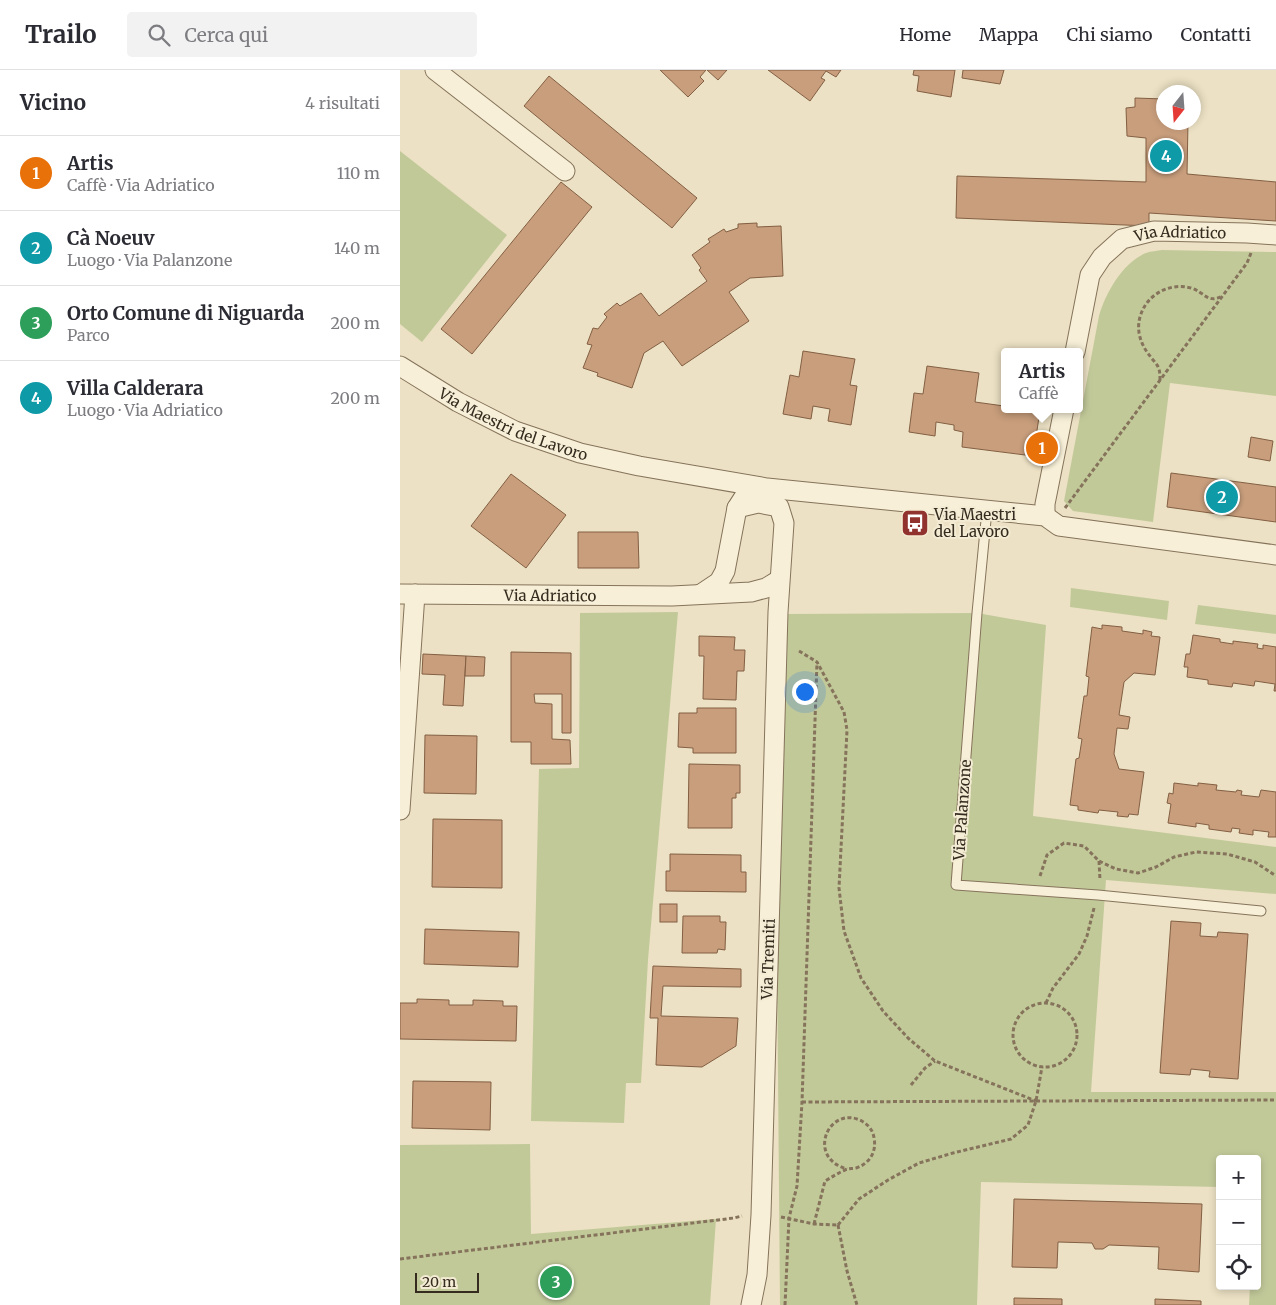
<!DOCTYPE html>
<html lang="it">
<head>
<meta charset="utf-8">
<style>
  body { margin:0; font-family:Merriweather,serif; background:#f2f2f3; color:#2b2b33 }
  .controls { position:absolute; right:15px; bottom:15px; display:grid; overflow:hidden; border-radius:5px; box-shadow:0 2px 8px #0003 }
  .controls button { width:45px; height:45px; display:grid; place-items:center; padding:0; border:0; border-bottom:1px solid #e1e1e2; background:#fff; color:#2b2b33; font:25px sans-serif }
  .compass { position:absolute; left:756px; top:15px; width:45px; height:45px; border-radius:50%; background:#fff; box-shadow:0 2px 8px #0003; rotate:197deg }
  .scale { position:absolute; left:15px; bottom:12px; width:64px; box-sizing:border-box; padding-left:5px; border:2px solid #362b1f; border-top:0; font-size:14px; line-height:18px; white-space:nowrap; color:#362b1f; -webkit-text-stroke:4px #f3ebd3; paint-order:stroke }
  .you { position:absolute; left:404px; top:621px; width:18px; height:18px; margin:-12px; border:4px solid #fff; border-radius:50%; background:#1a73e8; box-shadow:0 0 0 8px #1a73e833 }
  .badge { display:grid; place-items:center; width:32px; height:32px; border-radius:50%; background:#0b8043; color:#fff; font-size:16px; font-weight:700 }
  .pin { position:absolute; translate:-50% -50%; border:2px solid #fff; box-shadow:0 1px 5px #0006 }
  .popup { position:absolute; left:601px; top:278px; width:82px; height:65px; box-sizing:border-box; display:grid; place-content:center; border-radius:5px; background:#fff; filter:drop-shadow(0 1px 4px #0005); font-size:16px; white-space:nowrap; color:#7c7c81 }
  .popup b { font-size:19px; color:#2b2b33 }
  .popup::after { content:''; position:absolute; left:50%; top:100%; margin-left:-10px; border:10px solid transparent; border-top-color:#fff }
  .list { margin:0; padding:0; list-style:none }
  h2 { display:flex; justify-content:space-between; align-items:center; height:65px; margin:0; padding:0 20px; font-size:21px }
  h2 small { font-size:16px; font-weight:400; color:#7c7c81 }
  .list li { display:grid; grid-template-columns:32px 1fr auto; gap:15px; align-items:center; box-sizing:border-box; height:75px; padding:0 20px; border-top:1px solid #e1e1e2 }
  .list b { display:block; font-size:19px; white-space:nowrap }
  .list p { margin:0; font-size:16px; white-space:nowrap; color:#7c7c81 }
  .list em { font-size:16px; font-style:normal; color:#7c7c81 }
  .icon { flex:none; width:28px; height:28px; fill:none; stroke:currentColor; stroke-width:2; stroke-linecap:round; stroke-linejoin:round }
  .map { position:relative; flex:none; width:876px; height:1235px; overflow:hidden }
  header { display:flex; align-items:center; gap:30px; box-sizing:border-box; height:70px; padding:0 25px; background:#fff; border-bottom:1px solid #e1e1e2 }
  header strong { font-size:24px }
  nav { display:flex; gap:28px; margin-inline-start:auto; font-size:18px }
  .search { width:350px; height:45px; background:#f2f2f3; display:flex; align-items:center; gap:12px; box-sizing:border-box; padding:0 18px; border-radius:5px; color:#7c7c81; font-size:19px }
  main { display:flex }
  aside { flex:1; background:#fff }
  .map>svg:first-child { display:block }
  .green { fill:#c2c999 }
  .building { fill:#c89e7c; stroke:#835f43 }
  .lines { fill:none; stroke-linecap:round; stroke-linejoin:round }
  .lane-casing { stroke:#85735b; stroke-width:11 }
  .street-casing { stroke:#85735b; stroke-width:21 }
  .path { stroke:#85735b; stroke-width:3; stroke-dasharray:4 2.5; stroke-linecap:butt }
  .lane { stroke:#f7efd7; stroke-width:9 }
  .street { stroke:#f7efd7; stroke-width:19 }
  .labels { text-anchor:middle; dominant-baseline:central; stroke-width:4; stroke-linejoin:round; paint-order:stroke }
  .street-label { font-size:15px; fill:#362b1f; stroke:#f3ebd3 }
  .poi-label { font-size:15px; fill:#362b1f; stroke:#f3ebd3; text-anchor:start }
</style>
</head>
<body>
<header>
<strong>Trailo</strong>
<div class="search"><svg class="icon" aria-label="search" viewBox="0 0 24 24"><circle cx="10" cy="10" r="6"/><path d="M15 15l6 6"/></svg>Cerca qui</div>
<nav><a>Home</a><a>Mappa</a><a>Chi siamo</a><a>Contatti</a></nav>
</header>
<main>
<aside>
<h2>Vicino<small>4 risultati</small></h2>
<ul class="list">
<li><span class="badge" style="background:#e8710a">1</span><div><b>Artis</b><p>Caffè · Via Adriatico</p></div><em>110 m</em></li>
<li><span class="badge" style="background:#0f9aa8">2</span><div><b>Cà Noeuv</b><p>Luogo · Via Palanzone</p></div><em>140 m</em></li>
<li><span class="badge" style="background:#2e9e5b">3</span><div><b>Orto Comune di Niguarda</b><p>Parco</p></div><em>200 m</em></li>
<li><span class="badge" style="background:#0f9aa8">4</span><div><b>Villa Calderara</b><p>Luogo · Via Adriatico</p></div><em>200 m</em></li>
</ul>
</aside>
<div class="map">
<svg width="876" height="1235" viewBox="0 0 876 1235">
  <rect width="100%" height="100%" fill="#ece1c4"/>
  <g class="green">
    <path d="M0,81l107,84 -85,107 -22,-18z"/>
    <path d="M762,180l114,2v144l-106,-13 -17,139 -80,-11 -9,-10 35,-185c6,-22 24,-54 47,-63 5,-2 11,-2 16,-3z"/>
    <path d="M671,518l98,13 -2,19 -97,-13z"/>
    <path d="M798,535l78,10v19l-81,-10z"/>
    <path d="M278,542l-30,348 -7,123h-15l-2,40 -93,-2 8,-352 40,-1 1,-155z"/>
    <path d="M577,543l69,12 -13,191 243,31v47l-170,-14 -15,212h185v213h-27l1,-19h7v-127h-37v28l-239,-5 -4,123h-197l-3,-345 8,-346z"/>
    <path d="M130,1074l1,90 185,-15 -6,86h-310v-160z"/>
  </g>
  <g class="building">
    <path d="M260,0h46l-6,7 4,4 -16,16z"/>
    <path d="M307,0h20l-9,10z"/>
    <path d="M368,0h73l-5,7 -10,-6 -5,7 4,2 -15,21z"/>
    <path d="M514,0h41l-4,27 -34,-6 2,-15 -6,-1z"/>
    <path d="M563,0h41l-4,14 -38,-6z"/>
    <path d="M149,6l148,122 -25,30 -148,-122z"/>
    <path d="M735,28l29,1v23h24l-1,52 89,8v39l-127,-8v13l-193,-8 1,-42 189,6v-44l-19,-2 -1,-28 9,-1z"/>
    <path d="M161,112l31,25 -120,147 -31,-25z"/>
    <path d="M357,153v4l24,-1 2,50 -33,2 -21,14 20,29 -67,45 -19,-25 -19,12 -12,35 -35,-12 1,-3 -15,-5 9,-23 -5,-1 6,-16 5,1 9,-12 -3,-3 13,-11 3,3 21,-13 18,23 48,-35 -8,-11 2,-2 -9,-13 18,-13 -2,-3 16,-10 2,3 12,-4v-4z"/>
    <path d="M403,281l52,8 -5,26 7,1 -6,39 -23,-4 2,-12 -17,-3 -2,13 -28,-5 7,-39 9,2z"/>
    <path d="M527,296l52,7 -4,29 29,4v3h21l15,2 -7,45 -71,-9 1,-15 -9,-2v-5l-18,-3 -1,14 -26,-4 5,-39 9,1z"/>
    <path d="M851,367l22,4 -3,20 -22,-4z"/>
    <path d="M771,403l105,14v35l-109,-15z"/>
    <path d="M111,404l55,41 -40,53 -55,-42z"/>
    <path d="M178,462h60l1,36h-61z"/>
    <path d="M702,555l20,2v4l21,3v-4l9,2 -1,4 9,1 -5,38 -21,-2 -10,9 -5,33 11,2 -2,12 -11,-1 -3,26 5,15 25,3 -6,43 -9,-1 -1,3 -11,-1 1,-4 -19,-2 -1,3 -20,-3v-4l-8,-1 6,-46 3,-1 3,-19 -4,-1 6,-42h3l2,-19 -3,-1 6,-49 10,2z"/>
    <path d="M793,565l27,4v3l13,2v-3l25,3 -1,4 6,1v-4l13,2v44h-2l1,-7 -20,-3 -1,5 -21,-3 -1,4 -24,-3v-4l-21,-3 1,-10h-4l2,-13h4z"/>
    <path d="M299,566l36,1 -1,13h11l-1,21h-7l-1,29 -33,-1 1,-43h-5z"/>
    <path d="M111,582l60,1v80h-9v-39h-28l1,9 17,1v35l18,1 1,24h-40v-22h-20z"/>
    <path d="M23,584l43,2 -3,50 -20,-1 2,-30 -23,-1z"/>
    <path d="M66,586l19,1 -1,19h-19z"/>
    <path d="M297,638h39v45h-43v-5l-15,-1 1,-34h18z"/>
    <path d="M25,665l52,1 -1,58 -52,-1z"/>
    <path d="M289,694l51,1v28h-4v5h-4v30h-44z"/>
    <path d="M774,713l24,3v-3l19,2 -1,5 20,2 1,-2 5,1 -1,4 18,2 2,-7 15,2v45h-8l1,-5 -16,-2v5l-14,-2 1,-4 -8,-1 -1,4 -22,-3v-4l-13,-2v4l-28,-4 3,-19 -4,-1 2,-10 4,1z"/>
    <path d="M33,749l69,1v68l-70,-1z"/>
    <path d="M270,784l71,1v17h5v20l-80,-1v-20h4z"/>
    <rect x="260" y="834" width="17" height="18"/>
    <path d="M283,846h37v6h6l-1,28 -7,-1 -1,4h-35z"/>
    <path d="M771,851l30,2 -1,13 17,1 1,-5 30,2 -10,145 -29,-2 1,-6 -19,-2 -1,6 -30,-2z"/>
    <path d="M25,859l94,3 -1,35 -94,-3z"/>
    <path d="M253,896l88,3v18l-78,-1 -2,30 77,2 -2,28 -34,21 -46,-2 2,-47h-8z"/>
    <path d="M17,929l32,1v5h24v-5l30,1v5h14l-1,35 -116,-2v-36h17z"/>
    <path d="M13,1011l78,1 -1,48 -78,-2z"/>
    <path d="M614,1129l188,5 -3,68 -41,-3 1,-22 -50,-2 -6,4h-8l-3,-6 -34,-1 -1,26 -45,-1z"/>
    <path d="M614,1228l48,1v6h-48z"/>
    <path d="M755,1229l46,2v4h-46z"/>
  </g>
  <g class="lines">
    <g class="lane-casing">
      <path id="lane" d="M587,440l-10,103 -21,272 142,10 163,16"/>
    </g>
    <g class="street-casing">
      <g id="street">
        <path d="M35,0l130,101"/>
        <path id="s1" d="M675,282l15,-77 12,-18 20,-18 32,-8 93,2 29,2"/>
        <path id="s2" d="M0,296l58,36 57,29 65,22 59,13 128,22 278,28 14,10 217,29"/>
        <path d="M337,438l21,-5 21,4 5,16 -6,89 -17,603 -4,60 -6,30"/>
        <path d="M645,446v-12l19,-95"/>
        <path id="s3" d="M0,524l272,2 79,-4 15,-4 13,-8"/>
        <path d="M301,524l18,-12 6,-11 12,-63 7,-11"/>
        <path d="M0,740l15,-216"/>
      </g>
    </g>
    <g class="path">
      <path d="M760,310c0,-5 0,-11 -3,-15 -2,-3 -5,-6 -7,-9 -9,-11 -14,-25 -10,-39 6,-22 29,-35 51,-29 13,4 17,16 31,8"/>
      <path d="M665,438l182,-245 4,-10"/>
      <path d="M399,581l18,11 27,50 3,18 -8,158 5,43 17,47 22,33 25,27 27,23 101,40"/>
      <path d="M699,791l1,19"/>
      <path d="M640,806l7,-21 17,-12 20,3 15,15 17,8 22,4 18,-6 18,-10 22,-5 31,2 28,8 21,14"/>
      <path d="M646,933l7,-15 26,-34 8,-18 7,-28"/>
      <circle cx="645" cy="965" r="32"/>
      <path d="M511,1015l14,-17 10,-7"/>
      <path d="M402,1032l474,-2"/>
      <path d="M381,1147l33,7 24,1"/>
      <path d="M414,1154l11,-43c7,-4 13,-8 20,-11 4,-2 7,-1 11,-2 13,-4 21,-16 18,-30 -1,-9 -8,-16 -17,-19 -30,-10 -50,39 -10,50"/>
      <path d="M438,1155l21,-26 29,-19 31,-17 34,-10 58,-14 17,-14 8,-24 6,-34"/>
      <path d="M438,1155l9,46 10,34"/>
      <path d="M0,1189l334,-41 8,-2"/>
      <path d="M385,1235l4,-87 8,-32 5,-84 15,-440"/>
    </g>
    <use href="#lane" class="lane"/>
    <use href="#street" class="street"/>
  </g>
  <defs>
    <g id="bus-square" transform="scale(1.4375)"><rect x="-9" y="-9" width="18" height="18" rx="4" fill="#91322f" stroke="#f3ebd3"/><path d="M-5-6H5V4H4V6H2V4H-2V6H-4V4H-5ZM-3.5-4V0h7V-4ZM-3.5 1.2v1.5H-2V1.2ZM2 1.2v1.5H3.5V1.2Z" fill="#fff"/></g>
  </defs>
  <g fill-rule="evenodd">
    <use href="#bus-square" x="515" y="453"/>
  </g>
  <g class="labels">
    <g class="street-label">
      <text stroke="none"><textPath href="#s1" startOffset="186">Via Adriatico</textPath></text>
      <text stroke="none"><textPath href="#s2" startOffset="128">Via Maestri del Lavoro</textPath></text>
      <text stroke="none"><textPath href="#s3" startOffset="150">Via Adriatico</textPath></text>
      <text transform="translate(562 740) rotate(-86)">Via Palanzone</text>
      <text transform="translate(368 889) rotate(-88)">Via Tremiti</text>
    </g>
    <g class="poi-label">
      <text x="534" y="444">Via Maestri<tspan x="534" dy="17">del Lavoro</tspan></text>
    </g>
  </g>
</svg>
<div class="controls">
<button>+</button>
<button>−</button>
<button><svg class="icon" aria-label="locate" viewBox="0 0 24 24"><circle cx="12" cy="12" r="6"/><path d="M12 2v4M12 18v4M2 12h4M18 12h4"/></svg></button>
</div>
<svg class="compass" viewBox="-18 -18 36 36"><path d="M0-13l5 13h-10z" fill="#e53935"/><path d="M0 13l5-13h-10z" fill="#7c7c81"/></svg>
<div class="scale">20 m</div>
<div class="you"></div>
<div class="pin badge" style="left:642px;top:378px;background:#e8710a">1</div>
<div class="popup"><b>Artis</b>Caffè</div>
<div class="pin badge" style="left:822px;top:427px;background:#0f9aa8">2</div>
<div class="pin badge" style="left:156px;top:1212px;background:#2e9e5b">3</div>
<div class="pin badge" style="left:766px;top:86px;background:#0f9aa8">4</div>
</div>
</main>
</body>
</html>
